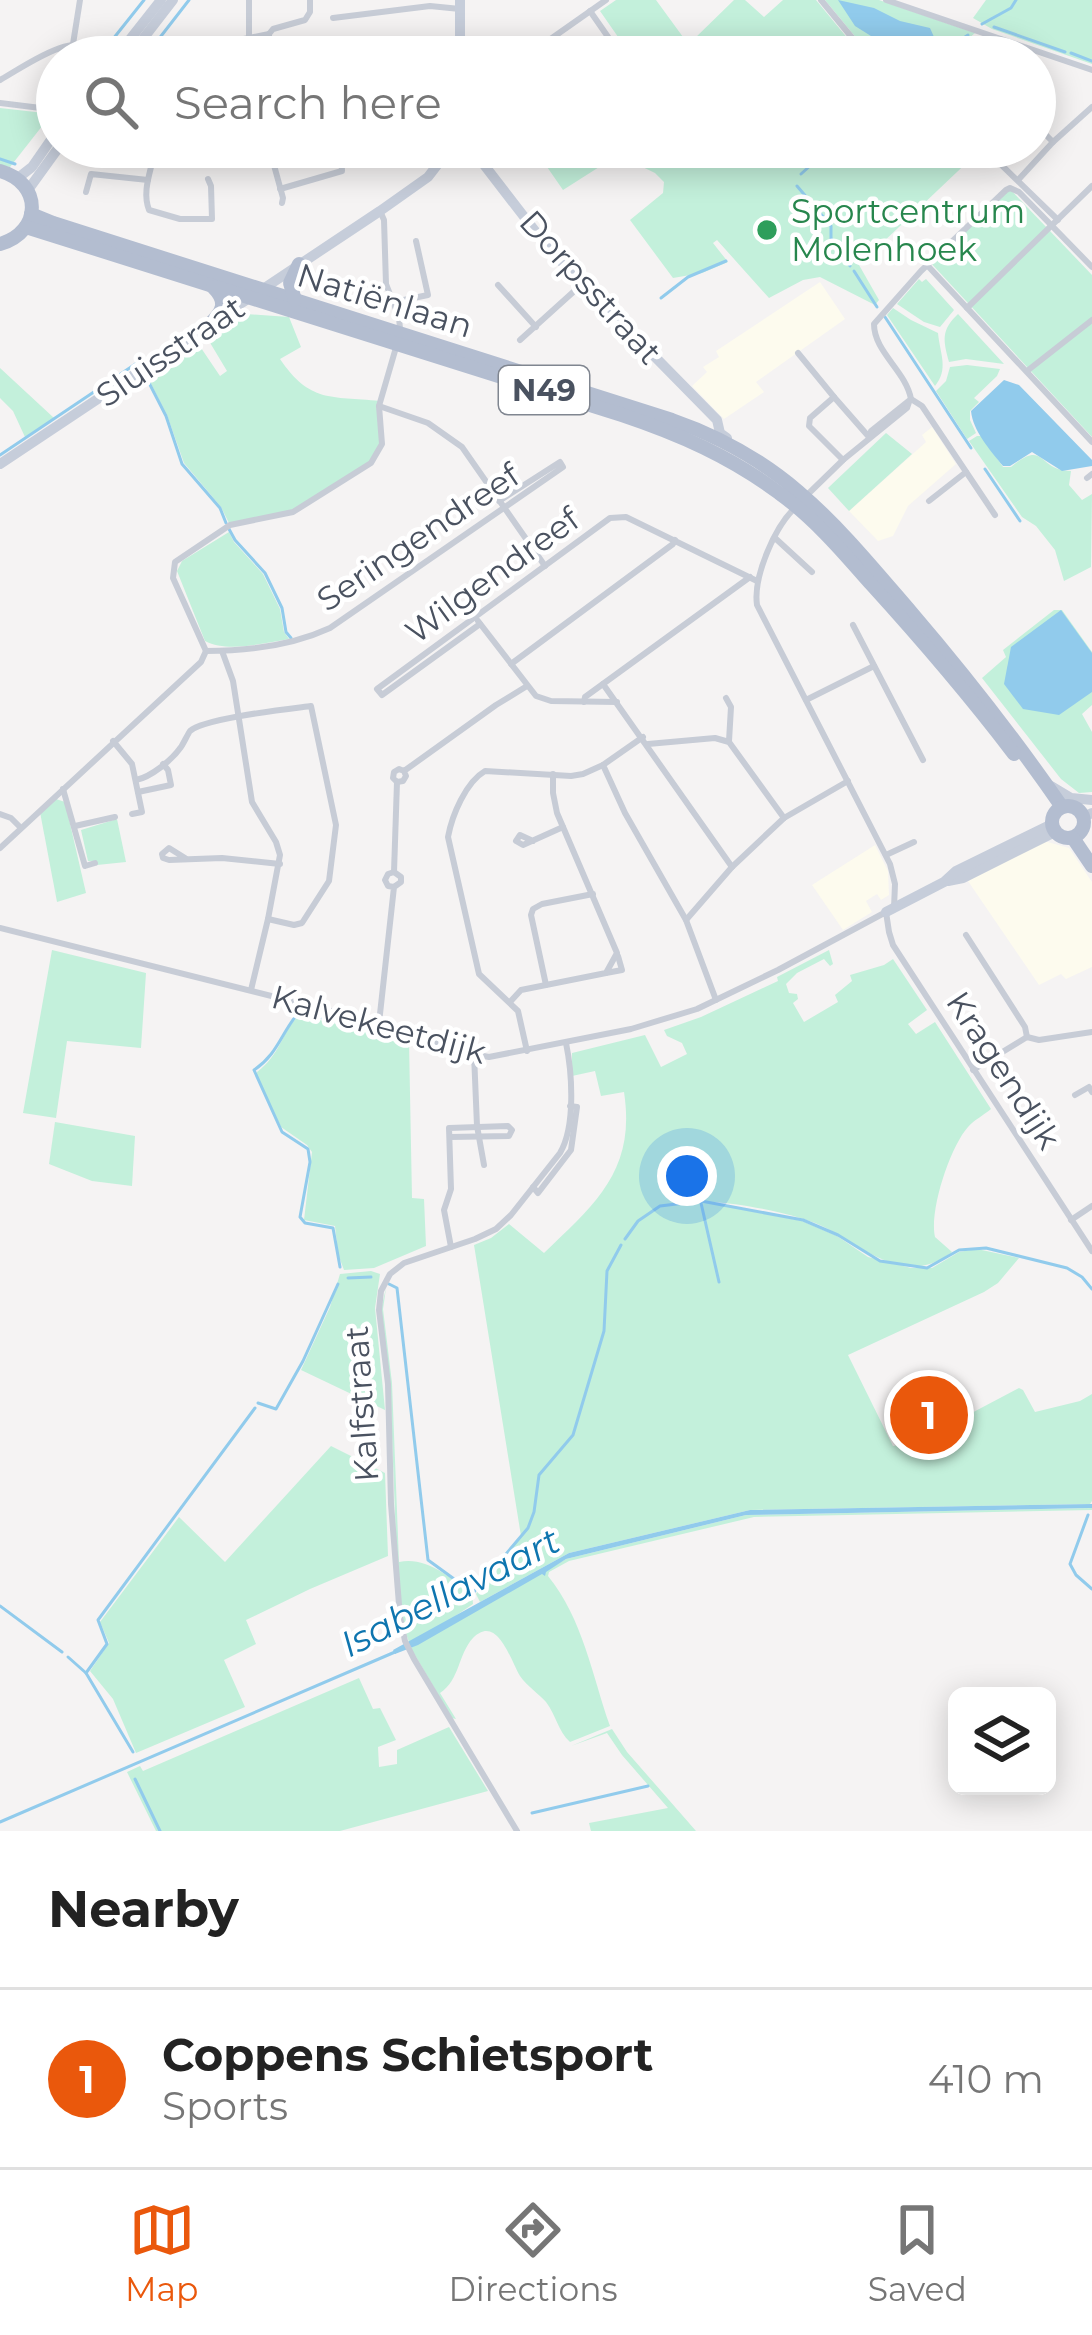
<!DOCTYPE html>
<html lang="en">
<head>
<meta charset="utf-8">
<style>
  body { margin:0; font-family:Montserrat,sans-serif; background:#f2f2f2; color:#222 }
  .controls { position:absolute; right:36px; bottom:36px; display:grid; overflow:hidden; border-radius:18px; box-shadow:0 6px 30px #0003 }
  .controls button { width:108px; height:108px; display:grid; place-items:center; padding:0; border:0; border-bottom:3px solid #e0e0e0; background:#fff; color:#222; font:60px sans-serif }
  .you { position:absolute; left:687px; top:1176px; width:42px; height:42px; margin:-30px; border:9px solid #fff; border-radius:50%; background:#1a73e8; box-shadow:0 0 0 18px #1a73e833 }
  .badge { display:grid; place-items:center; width:78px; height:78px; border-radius:50%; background:#ea580c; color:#fff; font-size:39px; font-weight:700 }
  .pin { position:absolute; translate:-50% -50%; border:6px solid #fff; box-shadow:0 3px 12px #0006 }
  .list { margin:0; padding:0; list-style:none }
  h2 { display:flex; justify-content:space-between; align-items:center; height:156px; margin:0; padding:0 48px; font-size:51px }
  h2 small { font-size:39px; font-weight:400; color:#767676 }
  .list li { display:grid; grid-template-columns:78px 1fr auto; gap:36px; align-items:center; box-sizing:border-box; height:180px; padding:0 48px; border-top:3px solid #e0e0e0 }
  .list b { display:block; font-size:45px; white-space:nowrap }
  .list p { margin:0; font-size:39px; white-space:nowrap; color:#767676 }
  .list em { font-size:39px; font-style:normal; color:#767676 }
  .icon { flex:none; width:66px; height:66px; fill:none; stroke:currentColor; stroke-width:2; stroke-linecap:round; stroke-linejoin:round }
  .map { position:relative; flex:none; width:1092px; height:1831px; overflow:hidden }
  .search { position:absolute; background:#fff; box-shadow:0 6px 30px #0003; left:36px; right:36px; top:36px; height:132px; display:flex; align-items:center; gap:30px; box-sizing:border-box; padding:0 42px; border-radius:66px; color:#767676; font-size:45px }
  .sheet { height:336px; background:#fff }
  nav { display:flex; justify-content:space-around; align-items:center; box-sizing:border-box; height:168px; border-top:3px solid #e0e0e0; background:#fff; font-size:33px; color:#767676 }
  nav a { display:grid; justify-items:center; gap:6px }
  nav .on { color:#ea580c }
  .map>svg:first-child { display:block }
  .commercial { fill:#fdfbee }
  .green { fill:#c3f0db }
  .water { fill:#91cbec }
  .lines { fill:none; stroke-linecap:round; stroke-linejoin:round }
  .stream { stroke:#91cbec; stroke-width:3 }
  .street { stroke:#c7ccd6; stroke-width:6 }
  .secondary { stroke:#c6cdda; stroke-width:10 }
  .primary { stroke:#b3bdd0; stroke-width:14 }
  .leisure-dot { fill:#2e9e5b; stroke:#fff; stroke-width:4.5 }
  .labels { text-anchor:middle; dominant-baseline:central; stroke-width:9; stroke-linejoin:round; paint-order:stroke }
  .shield { fill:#fff; stroke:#808690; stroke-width:3 }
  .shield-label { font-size:30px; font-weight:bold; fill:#4a5260 }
  .leisure-label { font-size:33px; fill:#27864d; stroke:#fff; text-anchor:start }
  .street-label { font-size:33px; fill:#4a5260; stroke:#fff }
  .water-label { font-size:36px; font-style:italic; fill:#0e75af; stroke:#fff }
</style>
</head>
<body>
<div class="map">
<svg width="1092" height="1831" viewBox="0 0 1092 1831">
  <rect width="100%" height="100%" fill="#f5f3f3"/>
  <g class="commercial">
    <path d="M820,282l25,37 -89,63 8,10 -40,27 -32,-33 15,-14 -4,-5 16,-10 -3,-6z"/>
    <path d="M932,427l24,37 -48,42 -15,30 -15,5 -29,-30 77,-69 -4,-7z"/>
    <path d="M1044,841l25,7 23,34v85l-26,12 -5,-5 -22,11 -71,-104z"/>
    <path d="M875,845l13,26 1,24 -8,5 -4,-6 -11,7 6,11 -29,18 -31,-45z"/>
  </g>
  <g class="green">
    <path d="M616,0h40l27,37 10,3 41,-40h11l19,17 19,-17h33l47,57h-231l-32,-46z"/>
    <path d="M825,0h54l96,33 -22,19 2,5h-83z"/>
    <path d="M986,0h106v64l-100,-35 -19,-11z"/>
    <path d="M0,108l44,5 6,3 -40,51 -10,-2z"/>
    <path d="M542,147h430l5,6 -118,112 20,35 -4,5 -55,-28 -17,3 -34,18 -52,-58 -4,3 15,19 -26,11 -29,5 -43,-58 33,-27 1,-11 -9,-9 -37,-18 -55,35 -27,-39z"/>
    <path d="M1008,187l84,88v162l-163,-176z"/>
    <path d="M919,279l3,3 4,-3 28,31 -14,17 -16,-5 -27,-18z"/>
    <path d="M893,308l18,12 27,13c2,21 11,36 -3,53l-48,-71z"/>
    <path d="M246,314l43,3 12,30 -21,12c30,44 50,37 100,42l2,33 -7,24 -82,54 -64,11 -8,-16 -37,-44 -17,-48 -20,-39 50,-34 23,34 7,-5 -21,-35z"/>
    <path d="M958,314l46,50 -38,-5 -17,3c-6,-22 -8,-32 9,-48z"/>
    <path d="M967,365l33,4 -3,7 -23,22 5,4 -9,9v9l6,13 -9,6 -31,-48 10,-10 4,-14z"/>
    <path d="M0,368l54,50 -29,19 -12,-26 -13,-13z"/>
    <path d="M886,433l26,21 -63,57 -21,-23z"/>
    <path d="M977,436h5l21,31h8c35,-29 26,4 60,4l-2,14 13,15 10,-6 -1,73 -27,14 -9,-31 -19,-24 -14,-9 -53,-76z"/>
    <path d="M229,532l5,10 29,32 17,35 4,23 5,7c-25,4 -61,14 -84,2l-28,-70 5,-10z"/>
    <path d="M1054,610h8l30,42v53l-10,9 10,18v60l-13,1 -18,-14 -79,-101 24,-21 -3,-7z"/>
    <path d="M56,799l9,3 21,91 -29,9 -17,-90z"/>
    <path d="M117,819l9,43 -29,3 -2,-4h-7l-7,-31z"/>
    <path d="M52,950l94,23 -5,75 -74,-7 -11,77 -33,-5z"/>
    <path d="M829,950l4,14 -3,2 -6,-7 -27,14 -11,11 3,9 8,1 1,5 -5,4 11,19 34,-20 -3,-7 17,-14 -2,-6 34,-10 9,-6 34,51 -19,14 8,10 19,-12 56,87c-7,6 -17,11 -23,18 -18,20 -39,84 -33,110l17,15c-51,39 -90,-10 -137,-29 -25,-10 -84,-22 -111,-21l98,19 35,15 31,21 43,11h21l27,-16 18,-3 42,9 -21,25 -14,9 -136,63 45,91 46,-7 19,-7 6,-15 55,-29 4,2 12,22 45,-11 12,-7v107l-2,3 -340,6 -181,43 -89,49 -4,-8 4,-7h-3l44,-51 -47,-291 17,-7 18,-14 35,29c52,-50 92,-83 80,-161l-23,4 -6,-25 -23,5v-23l73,-18 16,32 26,-13 -5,-11 -15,-7 -3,-6 37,-13 77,-36 -1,-4z"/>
    <path d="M299,1015l110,26 3,157 12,1 2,47 -52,22 -30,2 -6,-16 -3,-28 -31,-6 8,-68 -5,-7 -26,-18 -24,-51v-4c24,-18 23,-37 42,-57z"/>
    <path d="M55,1122l80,14 -3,50 -40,-5 -43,-17z"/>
    <path d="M371,1271l9,3 -5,34 10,102 -84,-40 29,-63 10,-33z"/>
    <path d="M386,1288l-3,21 9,74 7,179c27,-6 49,15 73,30l1,12 -22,15 -42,23 -7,-19 -6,-83 -6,-157 -9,-74z"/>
    <path d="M331,1446l54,27 3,83 -78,33 -64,31 10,24 -32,16 21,47 -109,46 -23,-54 -23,-28 19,-28 -9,-21 79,-105 46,45z"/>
    <path d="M1092,1508v2l-338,7 -185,44 -20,11 -1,4c35,43 44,99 62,150l-40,16c-12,-11 -14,-27 -24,-40 -7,-8 -19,-16 -26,-26 -9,-15 -23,-63 -47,-38 -15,16 -13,42 -33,55l16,26 -4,-1 -40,-68v-3l154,-88 180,-44z"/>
    <path d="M359,1678l14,31 7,-1 16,32 -18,7 1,20 18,-3v-14l52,-23 39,64 -148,40h-184l-29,-59 13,-6 3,5z"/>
    <path d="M612,1729l15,23 69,79h-105l-2,-8 79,-15 -46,-53 -15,-22 -36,13z"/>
  </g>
  <g class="water">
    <path d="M838,0l36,8 26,13 30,7 4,9 -3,2 -21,-1 -11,4 -5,13 -11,-2 -12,-17 -16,-10z"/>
    <path d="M1004,380l15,5 73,75v6l-30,5 -30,-19 -22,14h-7c-13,-16 -30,-35 -32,-55z"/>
    <path d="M1061,610l31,43v39l-33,23 -36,-6 -19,-25 7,-37z"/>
    <path d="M1092,1504v4h-3l-343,7 -180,44 -20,13 -1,4 -3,-2 -124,71 -23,9 -2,-4 176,-97 181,-43z"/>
  </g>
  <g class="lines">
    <g class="stream">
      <path d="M982,24l29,-16 5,-8"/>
      <path d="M994,27l71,25"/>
      <path d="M113,39l31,-39"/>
      <path d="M158,40l31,-40"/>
      <path d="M1071,53l21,8"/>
      <path d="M99,57l2,-2"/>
      <path d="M912,57l41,-12 15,-10"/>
      <path d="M0,159l15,5"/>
      <path d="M801,174l11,-10 4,-17"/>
      <path d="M797,186l34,40v12l19,28"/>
      <path d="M854,271l23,36"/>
      <path d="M661,298l27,-21 38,-16"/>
      <path d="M885,317l86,131"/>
      <path d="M145,375l21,41 16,48 38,44 6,15"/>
      <path d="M572,379l4,-3"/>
      <path d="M0,455l137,-92"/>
      <path d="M985,469l35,52"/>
      <path d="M229,529l6,11 30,33 17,35 4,24 5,6"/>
      <path d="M701,1203l18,79"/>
      <path d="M625,1239l13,-18 22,-15 41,-5 102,19 35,15 42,26 47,7 32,-18 27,-2 81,20 15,9 10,12"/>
      <path d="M340,1267l-7,-39 -28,-5 -5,-6 10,-55 -2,-13 -26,-17 -28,-62c24,-16 27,-37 45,-58l113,29"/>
      <path d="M348,1278l23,-1"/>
      <path d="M389,1284l8,4 31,272 44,32"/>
      <path d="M258,1403l18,6 27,-48 35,-77"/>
      <path d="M1088,1515l-18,49 6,11 16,14"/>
      <path d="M473,1597v-4l55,-65 6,-16 5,-37 34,-40 31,-104 3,-60 14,-26"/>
      <path d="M0,1606l62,46"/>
      <path d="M68,1657l18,16 47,79"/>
      <path d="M86,1673l21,-29 -9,-24 157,-212"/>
      <path d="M135,1779l25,52"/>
      <path d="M532,1813l116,-27"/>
      <path d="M0,1822l395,-170"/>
    </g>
    <g class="street">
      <path d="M821,0l47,57"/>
      <path d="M886,0l206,70"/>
      <path d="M590,11l32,46"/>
      <path d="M333,18l97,-12 30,3"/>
      <path d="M269,34l4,-5 32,-9 5,-8v-12"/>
      <path d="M249,37v-37"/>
      <path d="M140,43l11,8 16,3 102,-20v23"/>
      <path d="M73,44l7,-44"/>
      <path d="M525,57l81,-57"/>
      <path d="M971,57l2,-5"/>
      <path d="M0,80c29,-16 81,-57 110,-23"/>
      <path d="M0,103l57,7"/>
      <path d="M1035,124l18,18 39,-35"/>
      <path d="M155,147c-2,21 -14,42 -6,63l31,9h32l-1,-33 -3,-7"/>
      <path d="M269,147l14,51 -1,5"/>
      <path d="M983,147l75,73"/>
      <path d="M1019,179l34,-37"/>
      <path d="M280,189l62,-18 -1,-24"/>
      <path d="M86,192l5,-18 57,6"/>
      <path d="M380,211l4,9 2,64 13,33 1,12"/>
      <path d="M927,265l165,177"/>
      <path d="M498,285l38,42"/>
      <path d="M394,302l34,-7 -12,-54"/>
      <path d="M967,308l125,-122"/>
      <path d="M520,340l61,-55"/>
      <path d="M798,353l36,44 -24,21 -1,8 34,34"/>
      <path d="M1027,371l65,-51"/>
      <path d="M834,397l35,40"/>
      <path d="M911,399l11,7 73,109"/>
      <path d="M379,406l49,17 34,24 83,119"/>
      <path d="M871,435v-4l40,-32c-5,-28 -37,-47 -37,-75l47,-53 85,-81 4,-2 9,4 73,75"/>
      <path d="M1087,478l5,-4"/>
      <path d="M806,496l37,-36 64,-52 2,-6"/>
      <path d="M929,501l37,-29"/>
      <path d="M797,506c-22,19 -44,71 -40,99l133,259 5,20 -1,24"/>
      <path d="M775,538l37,34"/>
      <path d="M478,621l58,75 15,5 66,1"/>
      <path d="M480,624l-98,71 -5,-6 233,-171 16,-1 131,64"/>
      <path d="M853,625l70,135"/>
      <path d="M206,651c43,0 85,-5 124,-23l233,-161 -3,-5 -61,39"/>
      <path d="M206,651l-33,-73 2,-16 55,-37 63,-13 78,-49 11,-19 -3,-38 18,-62"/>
      <path d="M222,651l11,30 19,121 24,40 4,13 -12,64 -17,71"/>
      <path d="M511,664l162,-120 2,-4"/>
      <path d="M603,684l129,183"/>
      <path d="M726,698l5,9 -2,34"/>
      <path d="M806,700l68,-34"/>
      <path d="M584,702l1,-5 165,-120"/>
      <path d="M643,737l-40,28 22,48 61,107 30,80"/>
      <path d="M113,741l19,23 10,48 -10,2"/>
      <path d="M648,744l67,-6 14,4 55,76"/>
      <path d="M404,771l2,5 -3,5 -6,1 -4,-4 1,-6 5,-3 5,2 92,-66 31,-19"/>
      <path d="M136,780c15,-3 36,-20 45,-33 1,-1 8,-15 9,-16 14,-13 98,-22 121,-25l25,119 -7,56 -27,42 -8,2 -26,-6"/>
      <path d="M63,789l22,77 10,-3"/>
      <path d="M138,792l33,-7 -3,-15 -5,-6"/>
      <path d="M0,814l11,4 10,10"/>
      <path d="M75,826l40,-9"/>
      <path d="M533,841l-13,-6 -4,6 7,4 40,-18"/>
      <path d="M0,848l201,-186 5,-11"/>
      <path d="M886,855l28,-13"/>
      <path d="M185,858l-16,-10 -7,6 1,4 6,2 53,-2 58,6"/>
      <path d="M394,872l3,-90"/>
      <path d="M686,920l46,-53 52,-49 64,-37"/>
      <path d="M0,928l379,95 88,30 22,4 142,-28 66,-20 81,-39 108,-58 3,20 4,13 199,306"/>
      <path d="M966,935l59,92 2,10"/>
      <path d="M606,973l16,-3 -4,-14"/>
      <path d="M546,985l-15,-70 2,-6 9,-5 51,-10"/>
      <path d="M510,1002l11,-12 85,-17 11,-20 -60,-140 -4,-20v-19"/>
      <path d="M379,1023l15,-136 7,-5v-5l-7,-5 -6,2 -3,6 3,6 6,1"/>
      <path d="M527,1051l-9,-40 -39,-37 -31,-137c4,-22 18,-55 37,-66l86,5 12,-2 20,-9"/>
      <path d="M474,1054l3,72 7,39"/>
      <path d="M973,1070l54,-33 12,3 53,-8"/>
      <path d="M1075,1095l14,-8 3,5"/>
      <path d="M450,1137l59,-1 3,-6 -4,-4 -59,2 2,61 -7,21 7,37"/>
      <path d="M533,1187l5,6 33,-43 6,-43 -7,-1"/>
      <path d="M1071,1220l21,-14"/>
      <path d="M517,1831l-103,-172 -9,-18 -5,-24 -9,-113 -3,-120 -9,-74 2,-19 9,-17 14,-11 71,-24 21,-10 15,-14 49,-62c16,-27 12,-81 6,-110"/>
    </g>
    <g class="secondary">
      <path d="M116,57l45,-57"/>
      <path d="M129,57l44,-57"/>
      <path d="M460,57v-57"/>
      <path d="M467,147l11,10 71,92 168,171 3,13 7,5"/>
      <path d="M18,178l14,-11 25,-36"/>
      <path d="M28,190l31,-43"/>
      <path d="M0,464l380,-253 48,-34 23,-30"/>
      <path d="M1051,786l20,12 21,2"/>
      <path d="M1084,817l8,-4"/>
      <path d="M948,881l15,-3 92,-46"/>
      <path d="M886,912l58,-30 12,-11 96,-47"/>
    </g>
    <g class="primary">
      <path d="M0,171c43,12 42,61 0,73"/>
      <path d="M31,214l22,9 619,197c113,39 164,105 239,192 54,63 104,127 151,195"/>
      <path d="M26,227l596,188c57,19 109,42 157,78 35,25 64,59 92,91 50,55 98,111 143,170"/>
      <path d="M295,300l-5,-17 9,-19"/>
      <path d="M210,324c13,-13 18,-22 3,-37"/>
      <circle cx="1068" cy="822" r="16"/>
      <path d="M1073,838l19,28"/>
    </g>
  </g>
  <circle class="leisure-dot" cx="767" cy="230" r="12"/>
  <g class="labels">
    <rect class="shield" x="499" y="366" width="90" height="48" rx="9"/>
    <g class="shield-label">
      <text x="544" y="390">N49</text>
    </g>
    <g class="leisure-label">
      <text x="791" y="211">Sportcentrum<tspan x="791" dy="38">Molenhoek</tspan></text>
    </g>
    <g class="street-label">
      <text transform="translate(591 287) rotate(48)">Dorpsstraat</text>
      <text transform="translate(385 300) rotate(17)">Natiënlaan</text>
      <text transform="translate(170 351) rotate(-34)">Sluisstraat</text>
      <text transform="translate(418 537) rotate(-34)">Seringendreef</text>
      <text transform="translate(492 575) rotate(-36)">Wilgendreef</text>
      <text transform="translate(379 1024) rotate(15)">Kalvekeetdijk</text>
      <text transform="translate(1004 1070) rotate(57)">Kragendijk</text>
      <text transform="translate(361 1404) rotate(-94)">Kalfstraat</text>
    </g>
    <g class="water-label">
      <text transform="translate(450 1592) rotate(-27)">Isabellavaart</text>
    </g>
  </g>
</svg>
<div class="controls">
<button><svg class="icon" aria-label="layers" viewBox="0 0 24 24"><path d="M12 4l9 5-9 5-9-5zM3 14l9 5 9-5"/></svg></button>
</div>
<div class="you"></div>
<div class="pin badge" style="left:929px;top:1415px">1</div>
<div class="search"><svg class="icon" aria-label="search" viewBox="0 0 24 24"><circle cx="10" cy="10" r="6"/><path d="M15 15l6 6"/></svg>Search here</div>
</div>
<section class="sheet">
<h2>Nearby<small></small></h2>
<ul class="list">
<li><span class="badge">1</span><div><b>Coppens Schietsport</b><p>Sports</p></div><em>410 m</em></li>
</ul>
</section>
<nav>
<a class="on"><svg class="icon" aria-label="map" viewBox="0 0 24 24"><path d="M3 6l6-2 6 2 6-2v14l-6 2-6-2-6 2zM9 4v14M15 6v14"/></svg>Map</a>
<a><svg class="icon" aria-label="directions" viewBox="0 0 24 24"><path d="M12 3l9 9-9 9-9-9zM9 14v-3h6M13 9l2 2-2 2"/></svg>Directions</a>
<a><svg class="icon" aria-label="saved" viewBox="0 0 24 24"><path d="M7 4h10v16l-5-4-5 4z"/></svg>Saved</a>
</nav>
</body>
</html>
